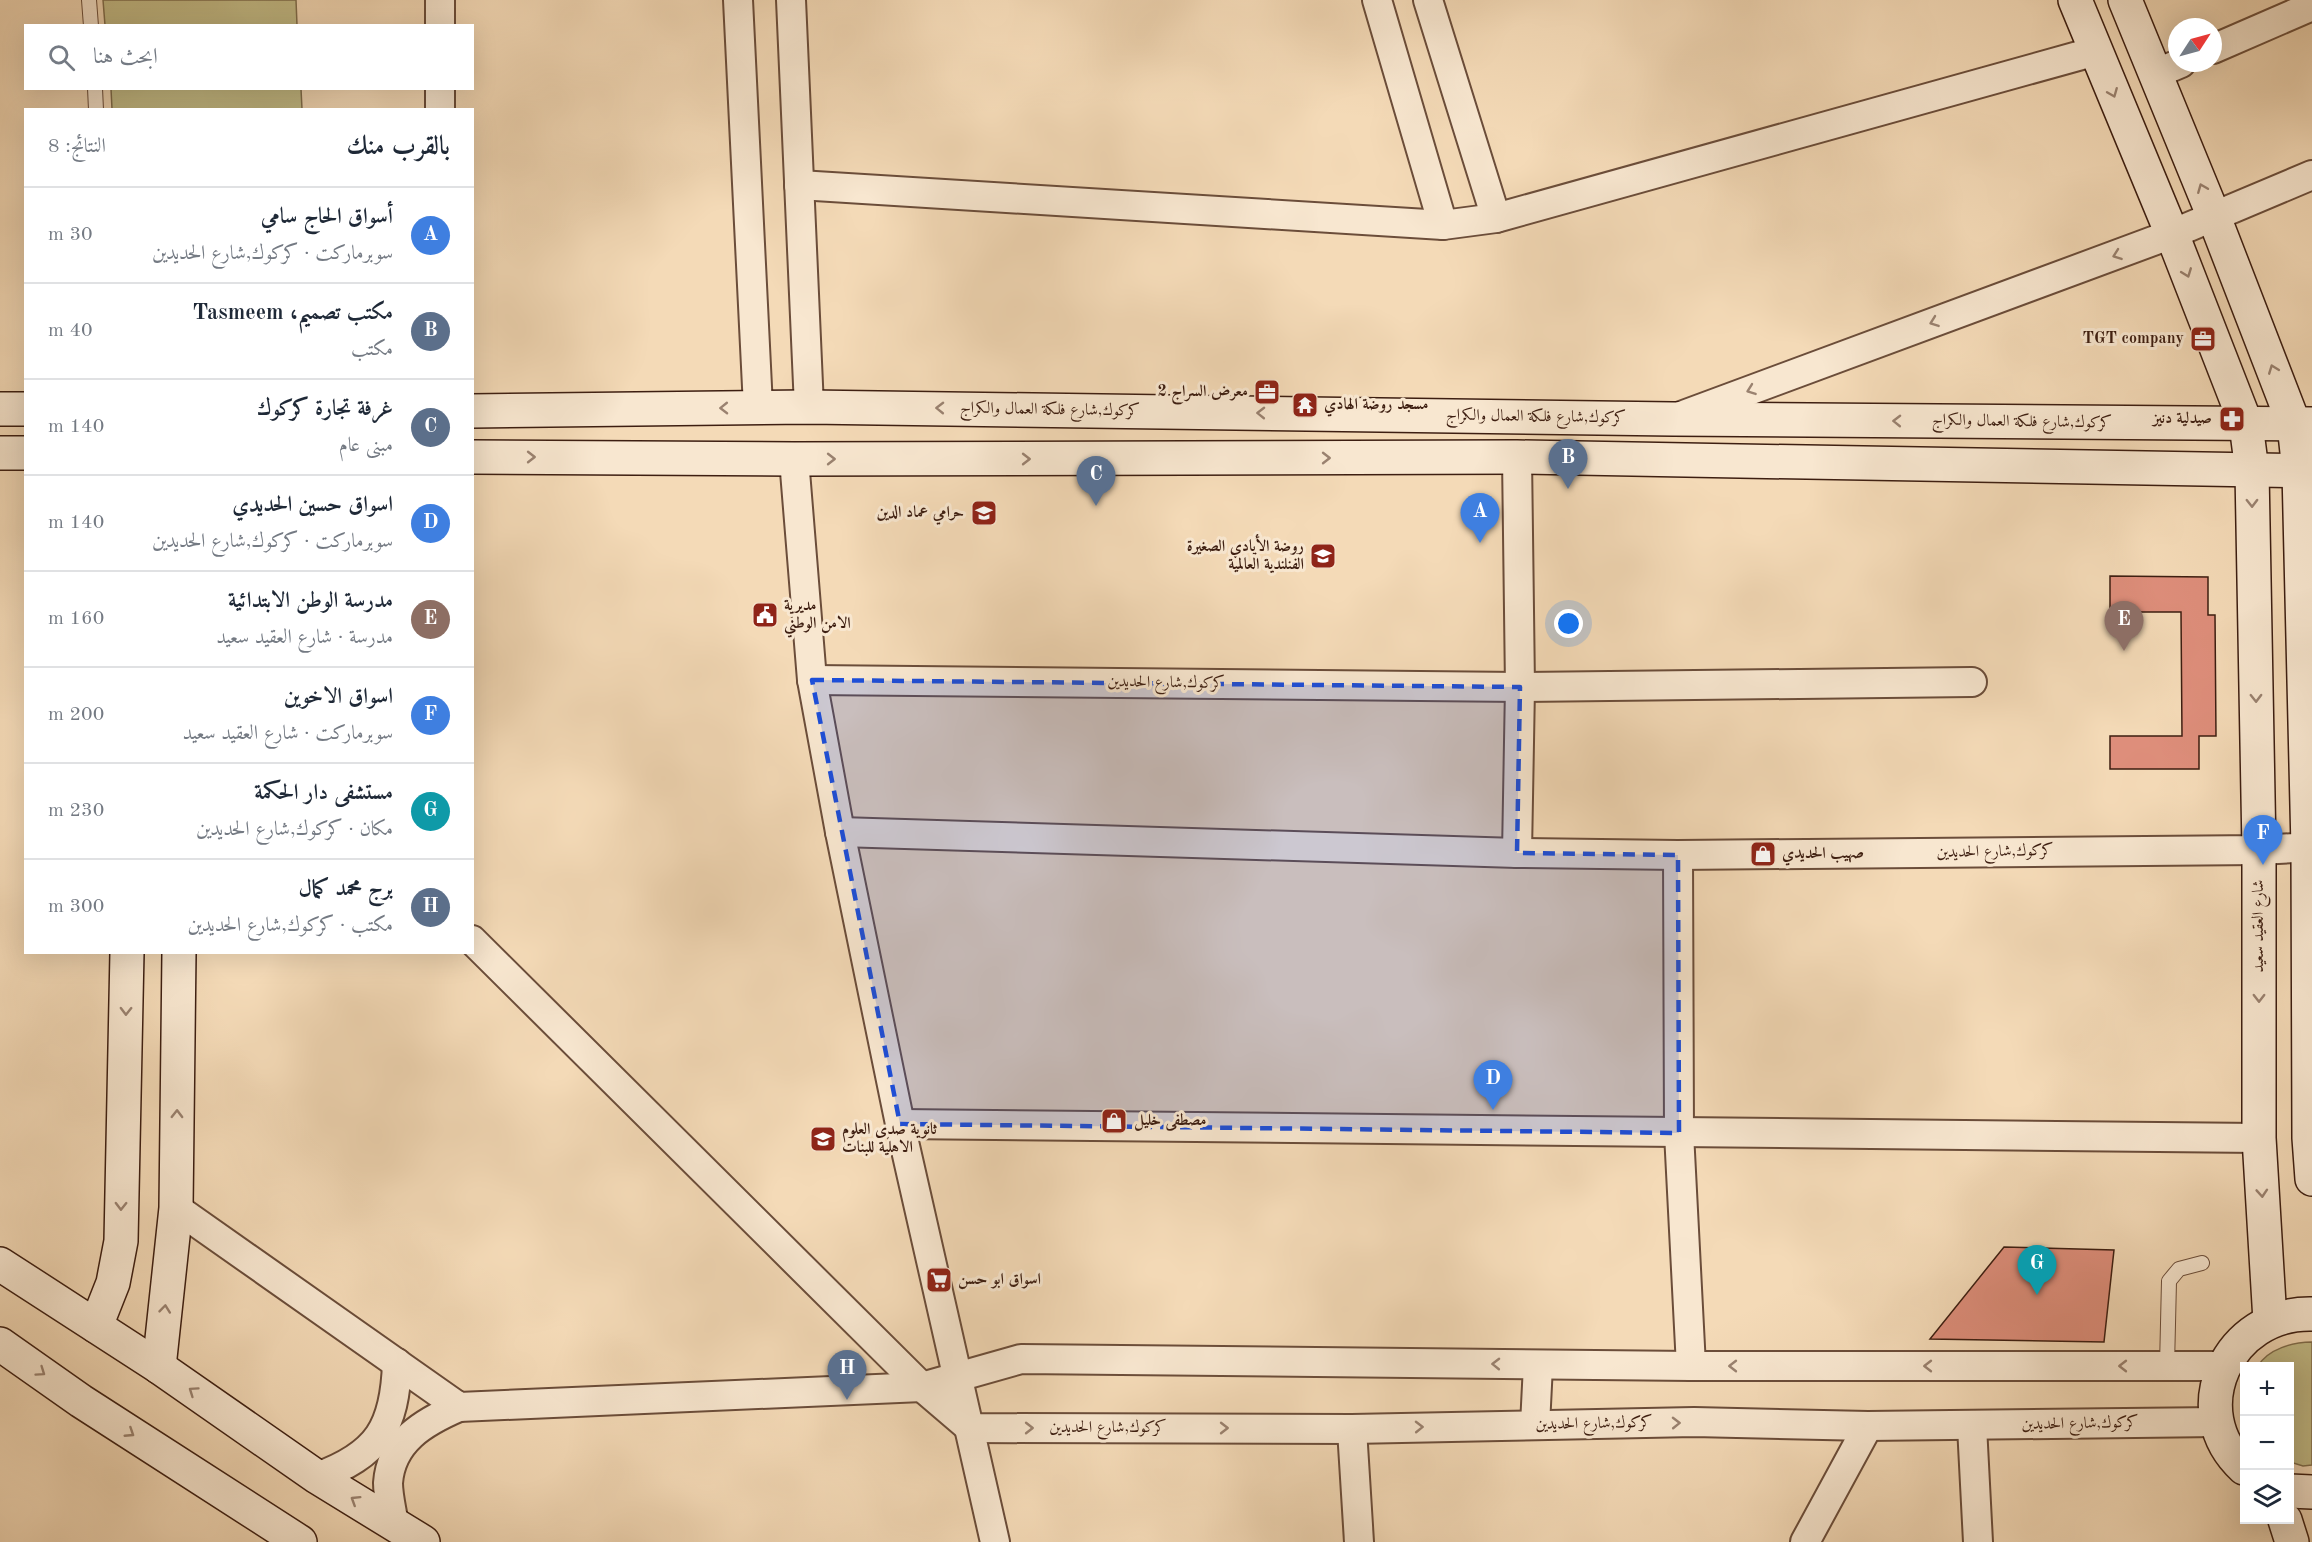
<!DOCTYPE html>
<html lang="ar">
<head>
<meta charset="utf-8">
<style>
  body { margin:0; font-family:"Old Standard TT",Amiri,serif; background:#f6f6f7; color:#1f2937; direction:rtl }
  .controls { position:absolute; right:18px; bottom:18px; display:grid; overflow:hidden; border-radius:0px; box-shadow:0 6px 24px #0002 }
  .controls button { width:54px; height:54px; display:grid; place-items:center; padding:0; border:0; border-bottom:2px solid #e0e1e3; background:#fff; color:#1f2937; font:30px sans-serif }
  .compass { position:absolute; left:2168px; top:18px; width:54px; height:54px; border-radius:50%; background:#fff; box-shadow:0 6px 24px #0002; rotate:54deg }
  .you { position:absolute; left:1569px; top:624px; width:21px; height:21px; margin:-15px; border:4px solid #fff; border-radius:50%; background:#1a73e8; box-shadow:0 0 0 9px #1a73e833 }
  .badge { display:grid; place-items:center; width:39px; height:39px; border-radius:50%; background:#2563eb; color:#fff; font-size:20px; font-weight:700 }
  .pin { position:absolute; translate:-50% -50px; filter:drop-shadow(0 2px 3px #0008) }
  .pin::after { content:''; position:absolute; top:32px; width:21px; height:18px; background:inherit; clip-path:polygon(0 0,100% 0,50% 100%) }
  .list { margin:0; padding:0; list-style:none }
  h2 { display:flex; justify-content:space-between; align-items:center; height:78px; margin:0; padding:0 24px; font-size:26px }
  h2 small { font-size:20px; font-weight:400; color:#747a83 }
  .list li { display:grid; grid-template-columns:39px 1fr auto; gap:18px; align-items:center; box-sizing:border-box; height:96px; padding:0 24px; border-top:2px solid #e0e1e3 }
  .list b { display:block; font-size:22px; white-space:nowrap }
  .list p { margin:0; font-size:20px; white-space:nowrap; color:#747a83 }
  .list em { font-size:20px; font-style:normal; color:#747a83 }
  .icon { flex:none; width:33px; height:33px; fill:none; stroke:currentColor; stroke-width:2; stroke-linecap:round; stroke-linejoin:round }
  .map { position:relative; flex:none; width:2312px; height:1542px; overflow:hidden; direction:ltr }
  .search { position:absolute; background:#fff; box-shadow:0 6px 24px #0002; left:24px; top:24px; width:450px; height:66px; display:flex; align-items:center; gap:15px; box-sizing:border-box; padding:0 21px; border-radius:0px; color:#747a83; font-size:22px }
  .panel { position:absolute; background:#fff; box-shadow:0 6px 24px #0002; left:24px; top:108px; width:450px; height:846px; border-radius:0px; direction:rtl }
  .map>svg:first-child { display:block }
  .green { fill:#c3bd89; stroke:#806e4d; stroke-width:1.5 }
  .building { fill:#de8e7b; stroke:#3d1e11; stroke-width:1.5 }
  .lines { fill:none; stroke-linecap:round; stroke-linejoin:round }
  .lane-casing { stroke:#6b4d3a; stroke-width:16 }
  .street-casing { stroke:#6b4d3a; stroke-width:32 }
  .secondary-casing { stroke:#3d1e11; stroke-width:36 }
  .lane { stroke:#f8e7d0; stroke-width:14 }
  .street { stroke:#f8e7d0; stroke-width:28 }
  .secondary { stroke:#f8e7d0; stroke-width:33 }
  .oneway { stroke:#9a8270 }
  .marked { fill:#1d4ed8; fill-opacity:0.2; stroke:#1d4ed8; stroke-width:4.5; stroke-dasharray:12 8; stroke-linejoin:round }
  .labels { text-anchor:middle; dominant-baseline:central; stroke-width:6; stroke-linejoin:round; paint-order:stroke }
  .poi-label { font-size:16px; font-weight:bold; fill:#3d1e11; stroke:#f8e7d0; text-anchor:start }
  .street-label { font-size:16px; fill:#3d1e11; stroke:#f8e7d0 }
</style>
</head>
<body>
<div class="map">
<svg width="2312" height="1542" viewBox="0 0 2312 1542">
  <rect width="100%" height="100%" fill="#f4dab7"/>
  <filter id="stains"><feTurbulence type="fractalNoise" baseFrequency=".00333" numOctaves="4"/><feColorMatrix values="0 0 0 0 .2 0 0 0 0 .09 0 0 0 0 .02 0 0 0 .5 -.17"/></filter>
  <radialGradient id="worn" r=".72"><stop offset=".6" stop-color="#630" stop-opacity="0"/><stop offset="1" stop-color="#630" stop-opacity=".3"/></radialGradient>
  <g class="green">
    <path d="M103,0h193l1,25h-192z"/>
    <path d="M111,89h190l1,20h-190z"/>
    <path d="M2312,1342v123l-9,1 -13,-4v-96h-32c10,-17 35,-24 54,-24z"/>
  </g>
  <g class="building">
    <path d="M2110,576l98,1v38h7l1,121h-17v33h-89v-33h72l-1,-124h-71z"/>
    <path d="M2004,1247l110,3 -10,92 -174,-3z"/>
  </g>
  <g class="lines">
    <g class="lane-casing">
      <g id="lane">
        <path d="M89,0l2,26"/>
        <path d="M95,88l1,22"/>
        <path d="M2167,1366l2,-85 10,-12 23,-6"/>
      </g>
    </g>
    <g class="street-casing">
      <g id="street">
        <path d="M440,0v26"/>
        <path d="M738,0l20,407"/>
        <path d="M791,0l18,407"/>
        <path d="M1377,0l66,225"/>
        <path d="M1428,0l68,218"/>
        <path d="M2213,49l99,-43"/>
        <path d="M2155,74l26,-11"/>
        <path d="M440,88v22"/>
        <path d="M799,185l644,40 53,-7 600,-167"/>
        <path d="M1681,416l491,-182 140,-59"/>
        <path d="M1517,457l3,230 -3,166"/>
        <path d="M794,459l18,221 28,152 60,292 95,418"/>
        <path d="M812,680l708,7 452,-5"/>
        <path d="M840,832l677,21 161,2 581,-5 53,-3"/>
        <path d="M1678,855l1,278 12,233"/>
        <path d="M472,940l450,447 48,41 382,1 342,-7 174,4 350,-4"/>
        <path d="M900,1124l1359,14"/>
        <path d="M176,1208l283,199 463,-20 99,-28 670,7h533"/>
        <path d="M1535,1425l3,-60"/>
        <path d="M1972,1426l6,116"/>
        <path d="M1352,1429l7,113"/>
        <path d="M317,1477c61,-22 78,-50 80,-114"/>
        <path d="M394,1525c-2,-14 -6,-29 -6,-42 3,-42 36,-61 71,-76"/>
        <path d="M1805,1542l63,-116"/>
      </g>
    </g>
    <g class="secondary-casing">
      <g id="secondary">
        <path d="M2075,0l97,234 74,190 6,47 7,379v288l11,183"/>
        <path d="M2125,0l89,217 80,207 5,47 9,377 1,290 3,41"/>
        <path d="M0,409h26"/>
        <path d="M472,411l337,-4 864,12 639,5"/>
        <path d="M0,453h26"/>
        <path d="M472,457l322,2 723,-2 795,14"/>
        <path d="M0,1264l159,103 158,110 106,65"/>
        <path d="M96,1326l17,-43 8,-42 6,-289"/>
        <path d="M0,1344l81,57 219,141"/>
        <path d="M159,1367l17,-159 3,-256"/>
        <path d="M2244,1468c-62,-57 -16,-156 68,-154"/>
        <path d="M2290,1491l22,1"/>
        <path d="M2285,1520l7,22"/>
      </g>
    </g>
    <use href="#lane" class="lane"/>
    <use href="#street" class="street"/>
    <use href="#secondary" class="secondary"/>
  </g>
  <defs><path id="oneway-chevron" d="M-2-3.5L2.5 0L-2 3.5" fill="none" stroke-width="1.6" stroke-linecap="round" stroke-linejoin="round" transform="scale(1.5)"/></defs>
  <g class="oneway">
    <use href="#oneway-chevron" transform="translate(2113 93) rotate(68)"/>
    <use href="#oneway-chevron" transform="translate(2202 188) rotate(-112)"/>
    <use href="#oneway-chevron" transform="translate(2117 255) rotate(160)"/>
    <use href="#oneway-chevron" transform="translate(2187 273) rotate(69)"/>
    <use href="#oneway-chevron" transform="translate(1934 322) rotate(160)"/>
    <use href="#oneway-chevron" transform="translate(2273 369) rotate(-111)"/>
    <use href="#oneway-chevron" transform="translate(1751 390) rotate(160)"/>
    <use href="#oneway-chevron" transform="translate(724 408) rotate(179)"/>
    <use href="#oneway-chevron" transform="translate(940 408) rotate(-179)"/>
    <use href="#oneway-chevron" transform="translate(1261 413) rotate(-179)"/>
    <use href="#oneway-chevron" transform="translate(1897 421) rotate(-179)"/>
    <use href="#oneway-chevron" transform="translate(531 457)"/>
    <use href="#oneway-chevron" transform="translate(1326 458)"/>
    <use href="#oneway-chevron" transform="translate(831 459)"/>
    <use href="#oneway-chevron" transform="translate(1026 459)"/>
    <use href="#oneway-chevron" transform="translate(2252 503) rotate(89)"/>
    <use href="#oneway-chevron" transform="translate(2256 698) rotate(89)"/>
    <use href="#oneway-chevron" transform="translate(2259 998) rotate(90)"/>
    <use href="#oneway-chevron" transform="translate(126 1011) rotate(91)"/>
    <use href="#oneway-chevron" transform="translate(177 1114) rotate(-89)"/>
    <use href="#oneway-chevron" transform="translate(2262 1193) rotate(86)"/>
    <use href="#oneway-chevron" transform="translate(121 1206) rotate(91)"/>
    <use href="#oneway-chevron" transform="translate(165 1309) rotate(-84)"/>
    <use href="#oneway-chevron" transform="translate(1496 1364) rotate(-179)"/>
    <use href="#oneway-chevron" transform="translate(1733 1366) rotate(180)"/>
    <use href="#oneway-chevron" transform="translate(1928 1366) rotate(180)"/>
    <use href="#oneway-chevron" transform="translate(2123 1366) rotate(180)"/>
    <use href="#oneway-chevron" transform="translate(41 1372) rotate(35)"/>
    <use href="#oneway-chevron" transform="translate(193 1391) rotate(-145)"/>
    <use href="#oneway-chevron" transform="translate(1676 1423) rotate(-1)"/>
    <use href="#oneway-chevron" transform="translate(1419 1427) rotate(-1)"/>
    <use href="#oneway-chevron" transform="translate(1029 1428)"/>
    <use href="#oneway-chevron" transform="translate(1224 1428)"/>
    <use href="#oneway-chevron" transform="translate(130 1433) rotate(33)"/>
    <use href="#oneway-chevron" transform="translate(355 1500) rotate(-148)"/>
  </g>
  <path class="marked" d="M812,680l708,7 -3,166 161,2 1,278 -779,-9z"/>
  <defs>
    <g id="office-square" transform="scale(1.35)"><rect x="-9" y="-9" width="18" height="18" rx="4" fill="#8f2418" stroke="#f8e7d0"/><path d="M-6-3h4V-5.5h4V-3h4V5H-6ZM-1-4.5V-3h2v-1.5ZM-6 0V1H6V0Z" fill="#fff"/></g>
    <g id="temple-square" transform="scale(1.35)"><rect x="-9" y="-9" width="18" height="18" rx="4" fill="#8f2418" stroke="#f8e7d0"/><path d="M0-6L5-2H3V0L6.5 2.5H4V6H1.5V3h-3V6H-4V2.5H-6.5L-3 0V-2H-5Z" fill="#fff"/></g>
    <g id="pharmacy-square" transform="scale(1.35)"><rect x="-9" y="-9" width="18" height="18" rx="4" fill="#8f2418" stroke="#f8e7d0"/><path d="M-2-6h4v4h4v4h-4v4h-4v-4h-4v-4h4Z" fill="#fff"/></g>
    <g id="school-square" transform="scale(1.35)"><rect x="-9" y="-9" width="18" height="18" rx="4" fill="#8f2418" stroke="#f8e7d0"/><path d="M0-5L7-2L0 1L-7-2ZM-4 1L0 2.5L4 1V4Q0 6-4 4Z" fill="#fff"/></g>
    <g id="civic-square" transform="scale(1.35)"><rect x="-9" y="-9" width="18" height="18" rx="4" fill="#8f2418" stroke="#f8e7d0"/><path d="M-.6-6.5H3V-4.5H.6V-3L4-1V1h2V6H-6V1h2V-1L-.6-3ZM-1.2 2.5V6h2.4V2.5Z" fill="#fff"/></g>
    <g id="shop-square" transform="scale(1.35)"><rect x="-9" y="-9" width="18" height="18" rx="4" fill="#8f2418" stroke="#f8e7d0"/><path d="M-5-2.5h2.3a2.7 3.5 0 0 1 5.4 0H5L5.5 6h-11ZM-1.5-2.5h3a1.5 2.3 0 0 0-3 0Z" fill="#fff"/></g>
    <g id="supermarket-square" transform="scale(1.35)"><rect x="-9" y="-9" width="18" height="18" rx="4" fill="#8f2418" stroke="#f8e7d0"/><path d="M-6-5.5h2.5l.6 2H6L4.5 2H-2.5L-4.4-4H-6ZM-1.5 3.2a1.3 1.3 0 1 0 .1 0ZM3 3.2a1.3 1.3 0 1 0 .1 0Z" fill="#fff"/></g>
  </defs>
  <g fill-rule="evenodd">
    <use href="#office-square" x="2203" y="339"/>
    <use href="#office-square" x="1267" y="392"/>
    <use href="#temple-square" x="1305" y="405"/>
    <use href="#pharmacy-square" x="2232" y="419"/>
    <use href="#school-square" x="984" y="513"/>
    <use href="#school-square" x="1323" y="556"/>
    <use href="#civic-square" x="765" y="615"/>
    <use href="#shop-square" x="1763" y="854"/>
    <use href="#shop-square" x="1114" y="1121"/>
    <use href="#school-square" x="823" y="1139"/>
    <use href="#supermarket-square" x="939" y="1280"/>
  </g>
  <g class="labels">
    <g class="poi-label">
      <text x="2184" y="339" text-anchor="end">TGT company</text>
      <text x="1248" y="392" text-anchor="end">معرض السراج 2</text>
      <text x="1324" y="405">مسجد روضة الهادي</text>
      <text x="2212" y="419" text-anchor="end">صيدلية دنيز</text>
      <text x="964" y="513" text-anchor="end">حرامي عماد الدين</text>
      <text x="1304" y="547" text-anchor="end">روضة الأيادي الصغيرة<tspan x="1304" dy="18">الفنلندية العالمية</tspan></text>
      <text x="784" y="606">مديرية<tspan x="784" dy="18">الامن الوطني</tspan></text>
      <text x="1782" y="854">صهيب الحديدي</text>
      <text x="1134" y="1121">مصطفى خليل</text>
      <text x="842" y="1130">ثانوية صدى العلوم<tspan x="842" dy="18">الاهلية للبنات</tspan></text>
      <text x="958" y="1280">اسواق ابو حسن</text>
    </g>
    <g class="street-label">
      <text transform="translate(1050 410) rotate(1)">كركوك,شارع فلكة العمال والكراج</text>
      <text transform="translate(1536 417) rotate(1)">كركوك,شارع فلكة العمال والكراج</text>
      <text transform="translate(2022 422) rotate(1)">كركوك,شارع فلكة العمال والكراج</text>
      <text transform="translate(1166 683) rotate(1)">كركوك,شارع الحديدين</text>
      <text transform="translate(1995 852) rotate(-1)">كركوك,شارع الحديدين</text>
      <text transform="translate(2259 926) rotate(-90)">شارع العقيد سعيد</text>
      <text transform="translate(1594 1424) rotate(-1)">كركوك,شارع الحديدين</text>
      <text transform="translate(2080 1424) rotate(-1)">كركوك,شارع الحديدين</text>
      <text x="1108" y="1428">كركوك,شارع الحديدين</text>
    </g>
  </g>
  <rect width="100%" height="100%" filter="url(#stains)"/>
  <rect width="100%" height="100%" fill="url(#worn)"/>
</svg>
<div class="controls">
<button>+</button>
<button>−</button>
<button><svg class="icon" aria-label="layers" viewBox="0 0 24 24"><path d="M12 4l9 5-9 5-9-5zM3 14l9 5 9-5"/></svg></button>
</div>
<svg class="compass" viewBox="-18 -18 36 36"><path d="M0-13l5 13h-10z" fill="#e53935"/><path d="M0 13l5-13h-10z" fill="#747a83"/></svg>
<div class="you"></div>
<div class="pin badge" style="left:1480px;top:543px;background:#3f7fe0">A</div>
<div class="pin badge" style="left:1568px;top:489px;background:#5c6f8a">B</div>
<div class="pin badge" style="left:1096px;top:506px;background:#5c6f8a">C</div>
<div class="pin badge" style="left:1493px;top:1110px;background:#3f7fe0">D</div>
<div class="pin badge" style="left:2124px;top:651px;background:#8d6e63">E</div>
<div class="pin badge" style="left:2263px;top:865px;background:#3f7fe0">F</div>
<div class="pin badge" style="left:2037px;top:1295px;background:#0f9aa8">G</div>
<div class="pin badge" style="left:847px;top:1400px;background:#5c6f8a">H</div>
<div class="search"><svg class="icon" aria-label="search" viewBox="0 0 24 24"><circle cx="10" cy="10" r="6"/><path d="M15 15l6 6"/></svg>ابحث هنا</div>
<section class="panel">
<h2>بالقرب منك<small>النتائج: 8</small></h2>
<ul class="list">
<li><span class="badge" style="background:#3f7fe0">A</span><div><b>أسواق الحاج سامي</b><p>سوبرماركت · كركوك,شارع الحديدين</p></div><em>30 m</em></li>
<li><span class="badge" style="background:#5c6f8a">B</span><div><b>مكتب تصميم، Tasmeem</b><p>مكتب</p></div><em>40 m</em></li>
<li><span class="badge" style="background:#5c6f8a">C</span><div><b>غرفة تجارة كركوك</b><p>مبنى عام</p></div><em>140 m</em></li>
<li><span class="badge" style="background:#3f7fe0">D</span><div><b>اسواق حسين الحديدي</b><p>سوبرماركت · كركوك,شارع الحديدين</p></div><em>140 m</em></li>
<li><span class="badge" style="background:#8d6e63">E</span><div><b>مدرسة الوطن الابتدائية</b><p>مدرسة · شارع العقيد سعيد</p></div><em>160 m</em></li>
<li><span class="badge" style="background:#3f7fe0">F</span><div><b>اسواق الاخوين</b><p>سوبرماركت · شارع العقيد سعيد</p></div><em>200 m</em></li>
<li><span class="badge" style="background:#0f9aa8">G</span><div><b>مستشفى دار الحكمة</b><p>مكان · كركوك,شارع الحديدين</p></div><em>230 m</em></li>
<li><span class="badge" style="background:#5c6f8a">H</span><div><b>برج محمد كمال</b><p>مكتب · كركوك,شارع الحديدين</p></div><em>300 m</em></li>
</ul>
</section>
</div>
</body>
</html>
